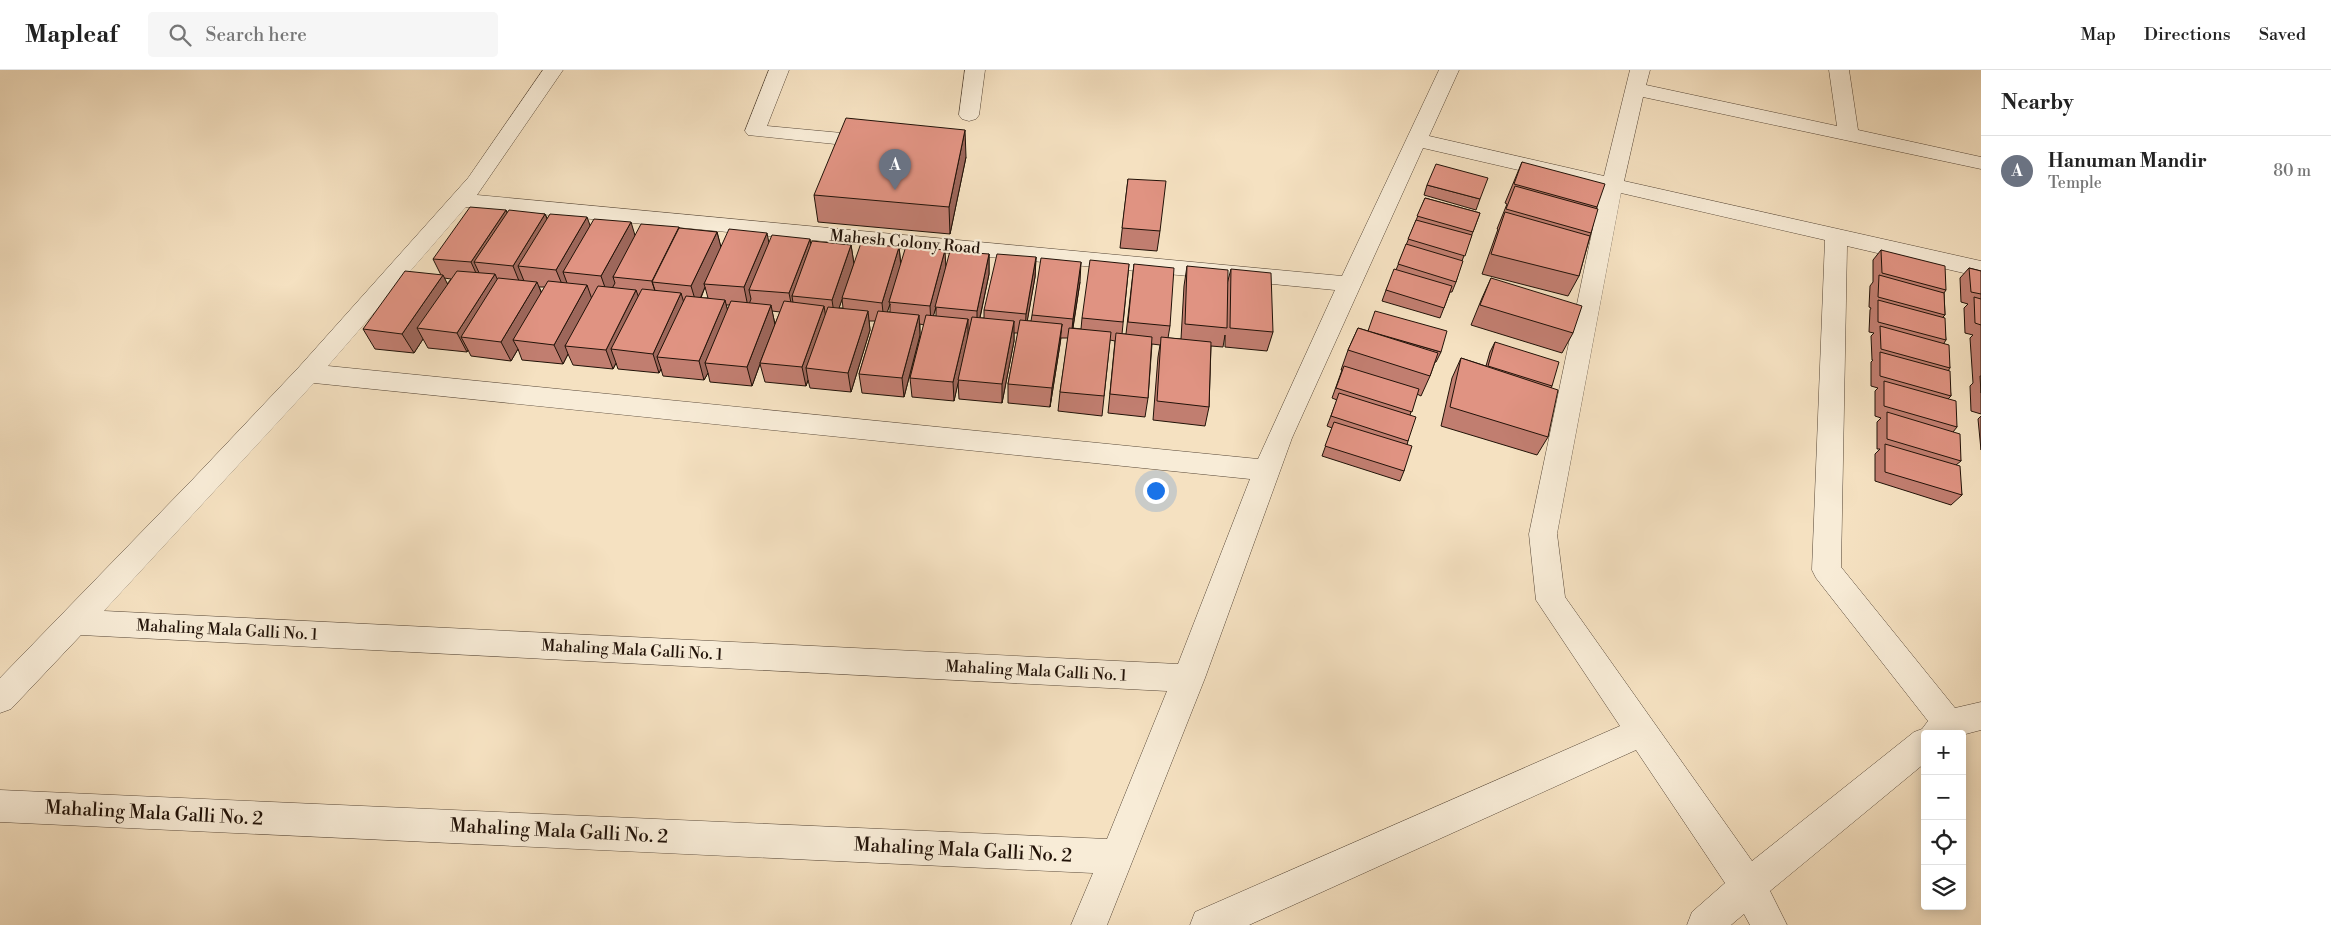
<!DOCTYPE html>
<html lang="en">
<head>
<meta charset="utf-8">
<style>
  body { margin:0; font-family:"Libre Bodoni",serif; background:#f6f6f6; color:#222 }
  .controls { position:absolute; right:15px; bottom:15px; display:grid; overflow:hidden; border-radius:5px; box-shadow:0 2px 12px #0003 }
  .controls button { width:45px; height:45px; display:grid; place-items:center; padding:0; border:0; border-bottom:1px solid #e0e0e0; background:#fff; color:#222; font:25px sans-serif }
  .you { position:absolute; left:1155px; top:420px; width:18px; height:18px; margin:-12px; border:4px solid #fff; border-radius:50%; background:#1a73e8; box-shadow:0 0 0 8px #1a73e833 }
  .badge { display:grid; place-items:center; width:32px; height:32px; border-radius:50%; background:#b45309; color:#fff; font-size:16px; font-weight:700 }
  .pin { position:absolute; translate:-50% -41px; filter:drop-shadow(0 1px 2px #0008) }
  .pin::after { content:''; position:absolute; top:26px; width:18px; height:15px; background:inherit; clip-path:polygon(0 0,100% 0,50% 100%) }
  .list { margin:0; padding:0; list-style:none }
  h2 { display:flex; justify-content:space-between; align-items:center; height:65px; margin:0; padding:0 20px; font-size:21px }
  h2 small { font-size:16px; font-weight:400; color:#767676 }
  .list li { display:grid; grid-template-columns:32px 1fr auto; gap:15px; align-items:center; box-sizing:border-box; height:70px; padding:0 20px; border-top:1px solid #e0e0e0 }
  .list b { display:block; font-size:19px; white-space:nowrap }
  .list p { margin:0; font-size:16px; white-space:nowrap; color:#767676 }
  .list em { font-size:16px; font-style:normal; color:#767676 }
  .icon { flex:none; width:28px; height:28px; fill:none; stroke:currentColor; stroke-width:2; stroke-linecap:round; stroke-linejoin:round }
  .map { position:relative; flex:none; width:1981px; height:855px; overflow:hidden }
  header { display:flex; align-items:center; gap:30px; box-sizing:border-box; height:70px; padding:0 25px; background:#fff; border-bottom:1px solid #e0e0e0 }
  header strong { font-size:24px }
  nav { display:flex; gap:28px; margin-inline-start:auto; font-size:18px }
  .search { width:350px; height:45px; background:#f6f6f6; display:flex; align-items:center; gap:12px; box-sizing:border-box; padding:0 18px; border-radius:5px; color:#767676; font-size:19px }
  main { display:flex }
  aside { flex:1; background:#fff }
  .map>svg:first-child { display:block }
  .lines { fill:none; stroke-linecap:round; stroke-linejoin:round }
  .street-casing { stroke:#564636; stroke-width:1 }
  .street { fill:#f8ecd7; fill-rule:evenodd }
  .wall { fill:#c17e70; stroke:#211208; fill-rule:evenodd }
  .shaded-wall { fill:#9d675b; stroke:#211208 }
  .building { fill:#e09382; stroke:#211208 }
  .labels { text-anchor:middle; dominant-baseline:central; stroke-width:4.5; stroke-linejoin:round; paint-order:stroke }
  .street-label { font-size:16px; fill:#211208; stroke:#f8ecd7 }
  .near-street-label { font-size:19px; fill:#211208; stroke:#f8ecd7 }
</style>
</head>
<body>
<header>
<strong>Mapleaf</strong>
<div class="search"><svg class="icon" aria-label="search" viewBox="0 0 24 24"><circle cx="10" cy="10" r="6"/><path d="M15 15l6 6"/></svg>Search here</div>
<nav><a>Map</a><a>Directions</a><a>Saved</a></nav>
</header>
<main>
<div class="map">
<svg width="1981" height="855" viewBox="0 0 1981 855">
  <rect width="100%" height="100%" fill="#f5e1c1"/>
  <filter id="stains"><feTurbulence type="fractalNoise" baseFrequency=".004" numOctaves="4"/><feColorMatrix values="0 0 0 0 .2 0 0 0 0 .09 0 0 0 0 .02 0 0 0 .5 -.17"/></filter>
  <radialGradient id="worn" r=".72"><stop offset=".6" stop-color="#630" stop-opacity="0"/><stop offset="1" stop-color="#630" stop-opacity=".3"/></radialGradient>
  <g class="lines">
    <g class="street-casing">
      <g id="street">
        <path d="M543,0h20l-86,125 865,81 97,-206h20l-30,66 175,40 26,-106h20l-4,15 191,41 -8,-56h20l9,60 123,27v12l-338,-72 -19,84 357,80v16l-134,-31 -6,321 114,141 26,-6v28l-19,5 -37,-1v29l-155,128 17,34h-37l-6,-11 -13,11h-44l5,-13 33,-29 -89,-133 -387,175h-59l5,-13 425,-186 -84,-126 -7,-66 72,-345 -178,-41 -131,290 -87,240 -98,247h-36l22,-52 -1093,-51v-32l1107,49 60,-148 -1086,-56 -70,74 -11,4v-35l193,-199 106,-112 169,-189zM1621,123l204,47 -13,330 4,8 112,143 -6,8 -8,3 -162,129 -187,-264 -8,-63zM466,137l869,83 -77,169 -930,-93zM314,313l936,96 -72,185 -1074,-53z"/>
        <path d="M769,0h20l-22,56 107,10 7,2 3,4 -3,4 -7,2 -126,-13 -3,-4z"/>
        <path d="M965,0h20l-6,45 -3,4 -7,2 -7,-2 -3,-4z"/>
      </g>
    </g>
    <use href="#street" class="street"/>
  </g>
  <g class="wall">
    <path d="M966,87l-16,77 -132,-12 -4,-27z"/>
    <path d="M1522,92l75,45 -6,26 -12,43 -11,20 -86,-22 16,-45h-1l10,-25 -2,-1z"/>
    <path d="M1128,109l32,52 -3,20 -37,-3z"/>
    <path d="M1427,115l53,14 -4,11 -52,-15z"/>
    <path d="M1425,128l55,15 -18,48 -6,21 -4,10h-2l-10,26 -58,-17 4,-11 10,-20z"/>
    <path d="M506,140l1,4h38l2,4 43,7 45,10 44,-6 38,3 4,16 48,-6 42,3h40l3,19 45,-17 2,18 44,4 44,-15v20l-9,44h4v-8l52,-53 -1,20 -8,44h4l1,-6 48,-33 -7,46 8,1 1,-11 47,-54 -7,70h4l8,-70 36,62 -2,12 13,1 3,-53 3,-20 40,18 4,-15 42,63 -6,19 -42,-4v-12l-2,12 -12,-1 -2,61 -4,19 -52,-6 5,-63 2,-12 -8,-1 -4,54 -3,19 -37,-4 7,-72 -5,-1 -8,76 -44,-5 2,-19 8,-54h-7l-11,69 -42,-4v-19l10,-51h-4v8l-12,62 -43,-4 -1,-17 -4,19 -42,-4 -2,-19 14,-53 -4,-1v11l-16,62 -42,-4 -3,-19 16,-53h-6l1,9 -19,62 -41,-4 -2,-8 -2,6 -41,-4 -5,-18 -8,22 -42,-4 -2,-9 -4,7 -41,-4 -2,-7 -2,4 -41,-4 -2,-6 -3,6 -40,-4 -5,-11 -5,10 -41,-4 -4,-11 -7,12 -40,-5 -3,-6 -1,2 -39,-4 -5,-9 -9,14 -39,-4 -12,-20 78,-54 -8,-16zM444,208l7,1 -4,5zM539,217h6l-3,6zM705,217l3,11h-7zM842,229l1,9h-4zM890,234v8h-3zM726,235h4l-2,5zM936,238v8h-3l1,-3zM772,241l8,1 -5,12z"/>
    <path d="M1881,180l65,40 -2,3 1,22 -2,2 3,23 -2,3 6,25 -2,3 3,25 -3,3 9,28 -4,5 8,29 -5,4 6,30 -11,10 -76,-24v-27l5,-5h-3v-27l4,-4 -6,-2v-25l3,-3 -7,-2v-24l2,-2h-1l-1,-24 3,-3 -5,-1 1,-22 1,-2 -2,-1 1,-21 3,-4v-22z"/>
    <path d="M1969,198l12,3v143l-10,-3 -1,-25 3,-3 -3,-45 3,-3 -8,-2 -1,-25 4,-4 -7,-2 -1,-24z"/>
    <path d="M1491,208l82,55 -11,20 -91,-28 11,-27z"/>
    <path d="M1358,258l83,24 -5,10h-1l-5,14 -9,20 -4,-2 -7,21 -2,26 -1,4 -3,26 -4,10 -78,-25 10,-28 -5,-2 10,-26 -5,-2 10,-28h-1l7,-20z"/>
    <path d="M1495,272l57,44 -1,2 -3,49 -11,18 -96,-29 11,-48 9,-20 25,8 4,-14z"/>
    <path d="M1981,346v34l-3,-31z"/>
  </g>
  <g class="shaded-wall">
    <path d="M965,60l1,27 -16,77 -1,-27z"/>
    <path d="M506,140l8,20 -40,32 8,17 -2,3 -9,-20z"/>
    <path d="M545,144l8,19 -35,33 6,15 -3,5 -8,-20z"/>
    <path d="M587,147l7,19 -31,36 4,11 -3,6 -8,-19z"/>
    <path d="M631,152l6,20 -24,35 2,6 -7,13 -7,-20z"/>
    <path d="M679,157l5,20 -32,35 6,18 -6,-19z"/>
    <path d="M717,162l5,19 -18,33 1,3 -8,19 -6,-20z"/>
    <path d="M767,163l4,20 -22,37 2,9 -3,8 -4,-20z"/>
    <path d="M810,169l3,19 -21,38 2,13 -1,4 -4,-20z"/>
    <path d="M851,175l3,19 -19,56 -3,-20z"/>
    <path d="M899,177l2,20 -12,35 1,2 -6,18 -2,-19z"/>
    <path d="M945,180l1,20 -15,55 -1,-19z"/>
    <path d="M989,184v20l-12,57v-20z"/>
    <path d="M1036,187l-1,20 -10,57 1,-20z"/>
    <path d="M1081,192l-1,20 -9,57 2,-20z"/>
    <path d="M495,204l9,20 -43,43 7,13 -1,2 -10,-19z"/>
    <path d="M443,205l10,20 -36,33 6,11 -9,14 -12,-19z"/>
    <path d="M537,212l8,20 -32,38 5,9 -7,12 -10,-19z"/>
    <path d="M587,215l7,20 -29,41 3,8 -5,10 -9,-19z"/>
    <path d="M636,220l7,19 -32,40 5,14 -3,6 -7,-19z"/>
    <path d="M681,223l6,20 -30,44 4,12 -2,4 -6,-19z"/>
    <path d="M725,230l5,20 -25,43 3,10 -4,7 -5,-19z"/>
    <path d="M771,235l4,20 -15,38v1l-8,22 -5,-19z"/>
    <path d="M824,236l3,19 -21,43 2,12 -2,6 -4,-19z"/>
    <path d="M868,241l2,19 -19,62 -3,-19z"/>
    <path d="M919,245l1,20 -16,62 -2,-19z"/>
    <path d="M968,249v20l-14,62 -1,-19z"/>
    <path d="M1014,251v20l-12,62v-19z"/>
    <path d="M1062,254l-2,20 -10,63 2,-19z"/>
  </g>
  <g class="building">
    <path d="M846,48l119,12 -16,77 -135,-12z"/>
    <path d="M1522,92l83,22 -8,23 -83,-23z"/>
    <path d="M1436,94l52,14 -8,21 -53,-14z"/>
    <path d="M1128,109l38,2 -6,50 -38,-3z"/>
    <path d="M1515,116l83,23 -7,24 -85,-24z"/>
    <path d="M1425,128l55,15 -7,19 -56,-16z"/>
    <path d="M470,137l36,3 -35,52 -38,-3z"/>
    <path d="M509,140l36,4 -32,52 -39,-4z"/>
    <path d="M1505,142l85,24 -11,40 -88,-22z"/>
    <path d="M550,144l37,3 -31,53 -38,-4z"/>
    <path d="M594,149l37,3 -30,54 -38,-4z"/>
    <path d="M1416,150l56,15 -7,21 -57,-17z"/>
    <path d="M641,154l38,3 -27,54 -39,-4z"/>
    <path d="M679,158l38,4 -26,54 -39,-4z"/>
    <path d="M729,159l38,4 -23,54 -40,-3z"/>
    <path d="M772,165l38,4 -21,54 -40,-3z"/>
    <path d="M812,171l39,4 -19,55 -40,-4z"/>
    <path d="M861,173l38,4 -17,56 -40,-5z"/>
    <path d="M1406,174l57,17 -7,21 -58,-18z"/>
    <path d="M906,176l39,4 -15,56 -41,-4z"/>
    <path d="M1881,180l64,16 1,24 -64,-17z"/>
    <path d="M950,181l39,3 -12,57 -42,-4z"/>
    <path d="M997,184l39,3 -10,57 -42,-4z"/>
    <path d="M1041,188l40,4 -8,57 -41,-4z"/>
    <path d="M1090,190l39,4 -6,58 -41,-4z"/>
    <path d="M1134,194l40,4 -4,58 -42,-4z"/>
    <path d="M1187,196l41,4 -1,58 -42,-4z"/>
    <path d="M1969,198l12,3v23l-10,-2z"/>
    <path d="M1231,199l40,4 2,59 -43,-4z"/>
    <path d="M1394,199l58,17 -8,22 -58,-18z"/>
    <path d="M405,201l38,4 -41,59 -39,-5z"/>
    <path d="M457,201l38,3 -38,59 -40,-5z"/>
    <path d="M1879,205l65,18 1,22 -67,-18z"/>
    <path d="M498,208l39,4 -36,60 -40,-5z"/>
    <path d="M1491,208l91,28 -9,27 -93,-28z"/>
    <path d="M548,211l39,4 -33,60 -41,-5z"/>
    <path d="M598,216l38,4 -30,60 -41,-4z"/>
    <path d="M642,219l39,4 -28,61 -42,-5z"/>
    <path d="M686,226l39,4 -26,61 -42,-4z"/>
    <path d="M1974,227l7,2v26l-6,-2z"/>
    <path d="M1878,230l67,18 1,22 -68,-18z"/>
    <path d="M731,231l40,4 -24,62 -42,-4z"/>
    <path d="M784,231l40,5 -22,61 -42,-4z"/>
    <path d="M828,237l40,4 -20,62 -42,-5z"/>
    <path d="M878,241l41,4 -17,63 -43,-4z"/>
    <path d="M1375,241l72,20 -6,21 -73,-21z"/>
    <path d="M926,245l42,4 -15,63 -43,-4z"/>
    <path d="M972,247l42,4 -12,63 -44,-4z"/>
    <path d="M1020,250l42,4 -10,64 -44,-4z"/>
    <path d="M1880,256l69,19 1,23 -69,-19z"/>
    <path d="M1069,258l42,4 -7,64 -44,-4z"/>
    <path d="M1358,258l80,25 -8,23 -82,-26z"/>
    <path d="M1116,263l36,4 -4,61 -38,-4z"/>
    <path d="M1161,267l50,5 -2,65 -52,-6z"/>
    <path d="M1495,272l64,20 -7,24 -64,-20z"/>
    <path d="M1880,282l70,19 1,25 -71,-20z"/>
    <path d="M1461,288l97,32 -10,47 -98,-30z"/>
    <path d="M1344,296l75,23 -7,23 -76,-24z"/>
    <path d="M1980,306h1v17z"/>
    <path d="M1884,311l72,20 1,26 -73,-21z"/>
    <path d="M1339,323l77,24 -8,24 -77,-25z"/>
    <path d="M1887,342l73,22 1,27 -74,-22z"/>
    <path d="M1334,352l78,24 -8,25 -79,-25z"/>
    <path d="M1885,374l75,22 2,29 -77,-23z"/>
  </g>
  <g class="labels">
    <g class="street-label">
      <text transform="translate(905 172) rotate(5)">Mahesh Colony Road</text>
      <text transform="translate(227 560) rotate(3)">Mahaling Mala Galli No. 1</text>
      <text transform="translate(632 580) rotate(3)">Mahaling Mala Galli No. 1</text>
      <text transform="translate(1036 601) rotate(3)">Mahaling Mala Galli No. 1</text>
    </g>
    <g class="near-street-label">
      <text transform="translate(154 743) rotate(3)">Mahaling Mala Galli No. 2</text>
      <text transform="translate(559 761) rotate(3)">Mahaling Mala Galli No. 2</text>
      <text transform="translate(963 780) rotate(3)">Mahaling Mala Galli No. 2</text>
    </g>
  </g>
  <rect width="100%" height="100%" filter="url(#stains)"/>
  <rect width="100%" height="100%" fill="url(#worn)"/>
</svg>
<div class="controls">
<button>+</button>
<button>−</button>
<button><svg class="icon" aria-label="locate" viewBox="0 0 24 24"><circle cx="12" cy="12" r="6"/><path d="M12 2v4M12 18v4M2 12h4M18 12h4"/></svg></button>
<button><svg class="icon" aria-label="layers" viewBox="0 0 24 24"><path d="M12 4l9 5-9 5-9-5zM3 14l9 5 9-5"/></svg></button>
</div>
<div class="you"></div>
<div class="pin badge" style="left:895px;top:120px;background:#6b7280">A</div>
</div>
<aside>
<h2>Nearby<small></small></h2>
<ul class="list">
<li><span class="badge" style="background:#6b7280">A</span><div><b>Hanuman Mandir</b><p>Temple</p></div><em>80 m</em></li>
</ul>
</aside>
</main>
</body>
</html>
